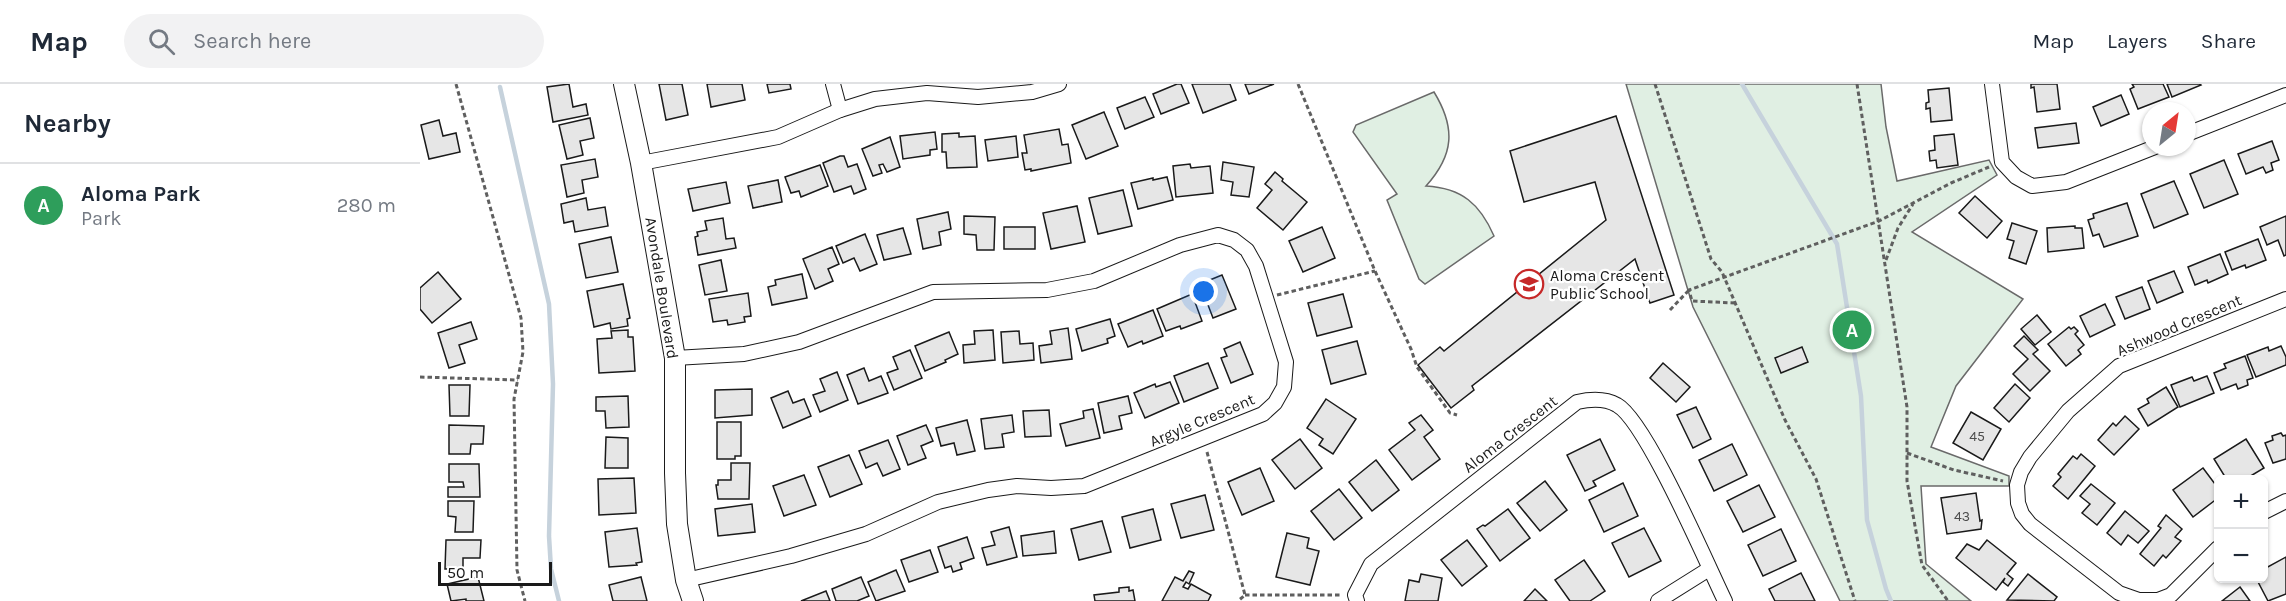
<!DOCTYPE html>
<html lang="en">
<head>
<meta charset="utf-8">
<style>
  body { margin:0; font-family:Karla,sans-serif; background:#f2f2f3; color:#1f2937 }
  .controls { position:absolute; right:18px; bottom:18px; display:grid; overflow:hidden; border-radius:9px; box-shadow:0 2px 4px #0004 }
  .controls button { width:54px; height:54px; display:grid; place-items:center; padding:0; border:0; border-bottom:2px solid #e0e1e3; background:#fff; color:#1f2937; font:30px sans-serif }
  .compass { position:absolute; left:1722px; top:18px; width:54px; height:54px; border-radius:50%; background:#fff; box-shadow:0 2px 4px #0004; rotate:30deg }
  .scale { position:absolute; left:18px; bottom:15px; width:114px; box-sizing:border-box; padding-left:6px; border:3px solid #1a1a1a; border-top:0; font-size:16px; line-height:21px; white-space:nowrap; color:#1a1a1a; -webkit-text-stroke:4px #fff; paint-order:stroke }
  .you { position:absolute; left:784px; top:208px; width:21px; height:21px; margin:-15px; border:4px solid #fff; border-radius:50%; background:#1a73e8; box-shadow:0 0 0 9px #1a73e833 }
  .badge { display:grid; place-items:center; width:39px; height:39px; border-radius:50%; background:#2563eb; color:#fff; font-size:20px; font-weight:700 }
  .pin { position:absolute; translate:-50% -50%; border:3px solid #fff; box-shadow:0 2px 6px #0006 }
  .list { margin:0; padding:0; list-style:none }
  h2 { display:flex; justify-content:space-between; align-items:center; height:78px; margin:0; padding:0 24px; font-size:26px }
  h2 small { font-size:20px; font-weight:400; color:#747a83 }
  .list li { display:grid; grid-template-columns:39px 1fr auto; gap:18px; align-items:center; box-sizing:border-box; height:84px; padding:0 24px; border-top:2px solid #e0e1e3 }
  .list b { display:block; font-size:22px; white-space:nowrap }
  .list p { margin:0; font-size:20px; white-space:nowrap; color:#747a83 }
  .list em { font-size:20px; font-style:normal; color:#747a83 }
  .icon { flex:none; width:33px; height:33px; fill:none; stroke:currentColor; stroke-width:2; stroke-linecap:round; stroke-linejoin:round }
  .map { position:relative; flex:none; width:1866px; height:517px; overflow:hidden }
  header { display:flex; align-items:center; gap:36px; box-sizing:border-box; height:84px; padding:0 30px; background:#fff; border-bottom:2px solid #e0e1e3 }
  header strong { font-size:28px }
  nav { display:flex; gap:33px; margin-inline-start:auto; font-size:21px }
  .search { width:420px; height:54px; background:#f2f2f3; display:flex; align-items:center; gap:15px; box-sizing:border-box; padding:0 21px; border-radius:33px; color:#747a83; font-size:22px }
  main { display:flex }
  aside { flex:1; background:#fff }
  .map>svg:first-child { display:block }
  .green { fill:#e0efe3; stroke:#6a6a6a; stroke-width:1.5 }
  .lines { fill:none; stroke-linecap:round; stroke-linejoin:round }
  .stream { stroke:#c6d2dc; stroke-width:4.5 }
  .building { fill:#e6e6e6; stroke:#1a1a1a; stroke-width:1.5 }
  .street-casing { stroke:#1a1a1a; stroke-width:16 }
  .secondary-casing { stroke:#1a1a1a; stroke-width:22 }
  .path { stroke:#5f5f5f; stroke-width:3; stroke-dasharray:4.5 3; stroke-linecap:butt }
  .street { stroke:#fff; stroke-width:14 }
  .secondary { stroke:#fff; stroke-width:20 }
  .labels { text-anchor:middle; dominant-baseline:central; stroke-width:4.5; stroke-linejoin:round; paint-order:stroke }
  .number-label { font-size:14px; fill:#4d4d4d }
  .poi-label { font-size:16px; fill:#1a1a1a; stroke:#fff; text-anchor:start }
  .street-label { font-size:16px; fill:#1a1a1a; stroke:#fff }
</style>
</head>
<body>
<header>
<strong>Map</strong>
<div class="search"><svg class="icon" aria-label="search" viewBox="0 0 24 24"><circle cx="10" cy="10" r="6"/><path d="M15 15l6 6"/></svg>Search here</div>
<nav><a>Map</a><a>Layers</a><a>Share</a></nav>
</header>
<main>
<aside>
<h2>Nearby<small></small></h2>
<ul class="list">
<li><span class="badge" style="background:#2e9e5b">A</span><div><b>Aloma Park</b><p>Park</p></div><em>280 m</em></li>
</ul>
</aside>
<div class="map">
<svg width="1866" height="517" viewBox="0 0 1866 517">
  <rect width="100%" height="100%" fill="#fff"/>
  <g class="green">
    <path d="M1206,0h255l5,43 11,54 92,-21 8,15 -85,57 111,67 -67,87 -25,61 78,29v10h-88l5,78 45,37h-131l-147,-294z"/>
    <path d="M1014,8c22,36 20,63 -8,94 36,2 54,18 68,50l-69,48 -6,-5 -32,-79 10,-6 -44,-62 3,-7z"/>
  </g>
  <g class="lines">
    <g class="stream">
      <path d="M1322,0l95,160 24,152 6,124 19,69 5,12"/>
      <path d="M80,3l49,217 4,80 -4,152 2,33 8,32"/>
    </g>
  </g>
  <g class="building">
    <path d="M149,0l4,23 13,-3 2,11 -35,7 -6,-35z"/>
    <path d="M239,0h23l6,31 -22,5z"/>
    <path d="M287,0h35l3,16 -34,7z"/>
    <path d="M347,0h23l1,5 -22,4z"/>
    <path d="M757,0h4l8,19 -28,11 -8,-20z"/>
    <path d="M772,0h38l6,16 -33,13z"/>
    <path d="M825,0h29l-25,10z"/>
    <path d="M1611,0h26l3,25 -23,3 -3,-25 -3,1z"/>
    <path d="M1712,0h31l6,13 -31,12 -8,-20 4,-2z"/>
    <path d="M1747,0h33l1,1 -29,12z"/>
    <path d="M1529,4l3,32 -21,2 -1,-14 -4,1v-6l3,-1 -1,-12z"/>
    <path d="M1701,11l8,19 -28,12 -8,-19z"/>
    <path d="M725,13l9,20 -29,12 -8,-21z"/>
    <path d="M684,28l14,34 -32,13 -14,-34z"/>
    <path d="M1196,32l58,179 -24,8 -15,-44 -163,127 2,4 -23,18 -33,-43 22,-18 4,4 162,-131 -11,-38 -71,20 -14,-51z"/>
    <path d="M170,34l4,20 -14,3 3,14 -16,4 -8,-34z"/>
    <path d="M19,36l4,16 13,-3 4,19 -31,7 -8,-34z"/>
    <path d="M1656,39l3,20 -41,5 -3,-20z"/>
    <path d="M639,45l3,16 6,-1 3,19 -40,8v-2l-6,1 -3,-17h5l-3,-18z"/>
    <path d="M515,48l2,17 -7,1v5l-27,4 -3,-23z"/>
    <path d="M539,49v4l16,-1 2,31 -30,1 -1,-16h-4v-18z"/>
    <path d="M1534,50l4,31 -21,3 -1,-8 -6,1 -1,-10 6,-1 -1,-14z"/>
    <path d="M596,52l2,21 -30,4 -3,-21z"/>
    <path d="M470,53l10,30 -13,5 -4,-8 -4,1 3,8 -9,3 -11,-27z"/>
    <path d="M1852,57l7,19 -8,3 2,7 -7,3 -3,-6 -17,7 -8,-20z"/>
    <path d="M420,72h4l4,11 9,-3 9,25 -12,5 -3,-8 -17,6 -11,-29z"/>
    <path d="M175,75l3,18 -16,3 2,13 -17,4 -6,-32z"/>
    <path d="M1804,76l14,34 -34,14 -14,-34z"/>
    <path d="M803,78l31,5 -5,30 -18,-2 2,-13 -12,-2z"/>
    <path d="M770,80l1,4 19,-2 3,27 -37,4 -3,-31z"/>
    <path d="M400,81l8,21 -27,11 -2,-6 -8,2 -6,-16z"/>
    <path d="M855,88l8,7 -1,2 25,21 -24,28 -26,-22 15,-18 -7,-6z"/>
    <path d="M747,93l6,23 -35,9 -7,-26 22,-5v2z"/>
    <path d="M358,96l4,22 -29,6 -5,-22z"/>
    <path d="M1754,97l14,33 -34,14 -13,-34z"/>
    <path d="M306,98l4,21 -37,8 -5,-22z"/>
    <path d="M703,106l9,36 -34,8 -9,-36z"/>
    <path d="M1555,112l27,25 -15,17 -28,-25z"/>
    <path d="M166,114l2,12 17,-3 3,19 -33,6 -2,-11 -9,2 -3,-19z"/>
    <path d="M1707,119l11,33 -34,11 -5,-13 -6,2 -5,-16 6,-2 -1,-4z"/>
    <path d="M657,122l8,36 -34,7 -8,-36z"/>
    <path d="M528,128l3,17 -12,3 2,13 -18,4 -6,-30z"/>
    <path d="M544,132l31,1 -1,33h-17l-1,-15 -12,-1z"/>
    <path d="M1866,132v39l-2,1 -6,-16 -11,5 -7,-18z"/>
    <path d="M303,134l3,21 8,-1 2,10 -38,7 -3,-18 3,-1 -1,-4 10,-2 -2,-9z"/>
    <path d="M1592,139l25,8 -11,33 -17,-6 5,-17 -7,-2z"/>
    <path d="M1655,142v2h7l2,20 -36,4 -1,-24z"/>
    <rect x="584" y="143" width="31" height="22"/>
    <path d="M902,143l13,31 -32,14 -14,-31z"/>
    <path d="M483,144l8,26 -27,6 -7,-25z"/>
    <path d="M445,150l12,30 -17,7 -6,-13 -11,5 -7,-17z"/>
    <path d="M191,153l7,35 -32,6 -7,-34z"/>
    <path d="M1838,155l8,21 -20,8 -1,-3 -13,5 -7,-18z"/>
    <path d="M412,163l7,17 -11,5 5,12 -18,8 -12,-30z"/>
    <path d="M1800,170l8,20 -20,9 -1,-3 -12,5 -7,-18z"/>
    <path d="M301,176l6,31 -22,4 -6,-30z"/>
    <path d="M1754,187l9,21 -26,11 -9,-22z"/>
    <path d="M18,188l23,27 -29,24 -12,-14v-21z"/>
    <path d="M382,190l5,24 -35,7 -4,-18 8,-2 -1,-5z"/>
    <path d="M802,191l14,34 -23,9 -13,-34z"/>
    <path d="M203,200l7,34 -3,1 1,7 -17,3 -1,-6 -16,4 -7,-36z"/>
    <path d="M1722,203l8,22 -25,10 -9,-22z"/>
    <path d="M328,209l3,23 -7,1 1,5 -17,3 -1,-5 -14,2 -4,-23z"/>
    <path d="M772,210l10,27 -21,8 -1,-3 -14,5 -9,-22z"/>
    <path d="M923,210l9,33 -35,9 -9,-33z"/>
    <path d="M1685,220l10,21 -25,12 -10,-21z"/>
    <path d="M733,226l10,26 -20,8 -1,-3 -14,6 -10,-23z"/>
    <path d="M1617,231l14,17 -16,13 -14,-16z"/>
    <path d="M690,235l5,17 -8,3 1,4 -26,8 -6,-22z"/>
    <path d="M51,238l6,17 -18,6 6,18 -16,5 -11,-35z"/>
    <path d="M1649,243l2,2 3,-2 4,4 -3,3 9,11 -6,5 3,4 -15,12 -18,-22z"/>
    <path d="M648,244l4,31 -31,4 -2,-17 13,-2 -2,-13z"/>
    <path d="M208,246v7h5l2,34 -36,2 -2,-34 15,-1 -1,-7z"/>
    <path d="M573,246l2,30 -31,3 -1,-18 12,-1 -1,-13z"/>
    <path d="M599,247l1,13 13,-1 1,17 -31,3 -2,-31z"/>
    <path d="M529,248l9,22 -13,6 1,2 -21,9 -10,-25z"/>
    <path d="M1604,252l14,14 -5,4 17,17 -20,20 -17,-17 15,-15 -14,-13z"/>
    <path d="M937,257l9,33 -35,10 -9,-34z"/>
    <path d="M820,258l13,32 -22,9 -10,-25 6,-2 -3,-7z"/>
    <path d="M1861,262l5,11v8l-30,12 -9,-22 21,-8 1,4z"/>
    <path d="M1382,263l6,15 -27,11 -6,-15z"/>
    <path d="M490,266l12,28 -28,12 -7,-17 11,-4 -5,-12z"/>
    <path d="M1825,272l8,22 -6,2 1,5 -10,4 -2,-5 -15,6 -7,-17 12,-5 -2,-4z"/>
    <path d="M788,279l10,25 -34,14 -10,-26z"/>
    <path d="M1243,279l27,24 -14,15 -26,-24z"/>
    <path d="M444,284l5,13 12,-5 7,17 -30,11 -11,-29z"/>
    <path d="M417,288l11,28 -28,12 -7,-17 12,-4 -5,-12z"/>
    <path d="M1787,292l7,17 -34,14 -9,-22 21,-8 2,4z"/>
    <path d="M750,298l9,21 -34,15 -11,-25 21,-9 1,3z"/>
    <path d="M1595,300l15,14 -21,24 -15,-14z"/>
    <path d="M29,301h21l-1,31h-19z"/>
    <path d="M1746,303l12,20 -30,19 -10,-17 11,-6 -2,-4z"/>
    <path d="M332,305v26l-37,3v-28z"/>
    <path d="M368,307l5,12 11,-4 7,17 -28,12 -12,-30z"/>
    <path d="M208,312l1,31 -23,1 -1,-17h-9v-14z"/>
    <path d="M708,312l4,17 -13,3 3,13 -18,4 -6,-30z"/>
    <path d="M906,315l30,20 -23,35 -14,-9 4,-6 -16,-11z"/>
    <path d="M1276,323l15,32 -18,9 -16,-33z"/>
    <path d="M673,325l7,29 -34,8 -6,-22 24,-6 -1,-7z"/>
    <path d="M629,326l2,26 -26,1 -2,-26z"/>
    <path d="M1551,328l30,17 -18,31 -30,-17z"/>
    <path d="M592,331l2,17 -12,2 2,13 -19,2 -4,-30z"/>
    <path d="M1001,331l12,15 -9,7 16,22 -28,21 -23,-30 26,-20 -6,-7z"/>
    <path d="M1705,332l14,13 -25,26 -16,-15 15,-17 3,3z"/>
    <path d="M547,336l8,31 -18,4 -3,-12 -13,3 -5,-18z"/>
    <path d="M297,338h24v34h-6v3h-18z"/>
    <path d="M29,341l35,1 -1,18h-12l-1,10h-21z"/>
    <path d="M506,341l7,16 -12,5 5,12 -18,7 -11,-29z"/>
    <path d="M1861,349l2,3 3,-1v24l-13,4 -8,-20 8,-3 -1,-4z"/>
    <path d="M186,353l22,1v30h-23z"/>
    <path d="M880,355l22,29 -27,21 -23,-29z"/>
    <path d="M1180,355l15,31 -22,11 3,5 -11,5 -18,-36z"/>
    <path d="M1826,355l18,29 -20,12h-17l-13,-21z"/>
    <path d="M468,356l12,29 -17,7 -6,-13 -11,5 -7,-17z"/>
    <path d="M1312,360l15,31 -33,16 -15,-31z"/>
    <path d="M1661,370l14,12 -27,33 -15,-13 8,-9 -3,-3 15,-18 4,3z"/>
    <path d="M429,371l13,29 -32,13 -12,-30z"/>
    <path d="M956,376l23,30 -27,21 -23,-29z"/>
    <path d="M311,379h19l-1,36h-31l-2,-14h2v-5h13z"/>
    <path d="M29,380h30l1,33h-32v-10h16l-1,-5h-14z"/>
    <path d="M840,384l14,33 -32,14 -14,-33z"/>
    <path d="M1783,384l15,20v10l-25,19 -20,-27z"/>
    <path d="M384,391l12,30 -32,11 -11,-30z"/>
    <path d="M214,394l2,35 -37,2 -1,-36z"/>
    <path d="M1125,397l22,29 -27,21 -23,-28z"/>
    <path d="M1203,399l15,33 -34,16 -15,-32z"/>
    <path d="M1671,400l24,19 -18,22 -15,-12 8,-9 -10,-8z"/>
    <path d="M1339,401l16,32 -32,15 -16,-31z"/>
    <path d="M919,405l23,29 -28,22 -23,-29z"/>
    <path d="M1556,409l4,28 2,-1 -1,9 -34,5 -6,-36z"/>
    <path d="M785,411l9,35 -33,8 -10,-34z"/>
    <path d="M28,417h26l-1,31h-18l1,-15 -8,-1z"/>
    <path d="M332,420l3,28 -37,4 -3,-27z"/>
    <path d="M733,425l8,31 -31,8 -8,-31z"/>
    <path d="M1088,425l22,29 -30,23 -23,-32 6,-4 2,1z"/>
    <path d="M1705,427l24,20 -11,12 -10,-8 -7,10 -14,-12z"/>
    <path d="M1746,431l16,14 -7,8 6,4 -15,17 -3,-3 -9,11 -14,-12 21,-26 -3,-2z"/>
    <path d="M682,437l9,31 -32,8 -8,-31z"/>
    <path d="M589,443l8,30 -30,8 -5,-17 13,-3 -4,-13z"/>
    <path d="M217,444l5,34 -6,1 1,2 -28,2 -4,-35z"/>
    <path d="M1224,444l17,33 -32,16 -17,-34z"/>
    <path d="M1361,445l15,32 -33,15 -15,-31z"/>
    <path d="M634,447l2,22 -33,3 -2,-20z"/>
    <path d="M867,449l22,5 -2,10 12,3 -9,34 -34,-8z"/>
    <path d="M547,453l7,21 -14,5 2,6 -9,3 -2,-6 -6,2 -7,-21z"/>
    <path d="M26,456h35l-1,18h-17v11h-18z"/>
    <path d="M1047,456l20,26 -25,20 -21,-26z"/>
    <path d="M1567,456l29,23 -9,11 6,5 -5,7 -5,-4 2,-4 -9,12 -40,-32 11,-14 12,6z"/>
    <path d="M510,466l8,22 -29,10 -8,-22z"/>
    <path d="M1866,473v37l-18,7 -12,-23h8v-9z"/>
    <path d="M1164,476l21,31 -15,10h-20l-15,-21z"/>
    <path d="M476,486l9,21 -29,10 -8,-19z"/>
    <path d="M769,487l5,2 -5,11 -3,-2 -3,5 5,2 3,-5 20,11 -3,6h-46l13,-24 8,4z"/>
    <path d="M1381,489l14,28h-40l-6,-12z"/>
    <path d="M1001,490l21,4 -4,23h-33l4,-21 10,2z"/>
    <path d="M1608,490l29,23 -3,4 -47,-1z"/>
    <path d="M58,493l6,24h-18v-2l-15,2 -4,-17z"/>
    <path d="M221,493l6,24h-34l-4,-16z"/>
    <path d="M441,493l8,19 -12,5h-21l-4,-12z"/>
    <path d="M709,503v4l4,-1 2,11h-40l-1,-6 25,-3v-4z"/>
    <path d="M1820,503l10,14h-28z"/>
    <path d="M1115,505l12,12h-23z"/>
    <path d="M406,507l4,10h-29z"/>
  </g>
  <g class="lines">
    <g class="street-casing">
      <g id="street">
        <path d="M413,0l7,26"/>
        <path d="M1572,0l10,78 14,15 16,9 34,-4 89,-35"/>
        <path d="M1767,50l99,-39"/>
        <path d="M221,79l137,-26 62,-27 35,-11 52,-6 51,4 54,-5 27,-8"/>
        <path d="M255,274l69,-4 55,-12 134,-50 114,-2 47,-9 86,-36 38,-10 16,5 13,10 9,16 30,96 -2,25 -9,16 -12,11 -179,72 -33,2 -34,-2 -29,4 -50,12 -72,32 -75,22 -105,24"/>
        <path d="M1844,428l22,-11"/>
        <path d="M1798,464l-47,47 -13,5h-19l-20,-7 -89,-69 -8,-10 -4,-11 -1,-18 4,-13 9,-15 38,-46 51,-45 167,-67"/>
        <path d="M937,517l-2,-6 16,-31 206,-162c13,-3 28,-4 40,3 29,16 90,159 108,196"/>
        <path d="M1238,517l51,-32"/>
      </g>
    </g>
    <g class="secondary-casing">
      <path id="secondary" d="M204,0l17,79 34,195v115l2,51 9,56 7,21"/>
    </g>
    <g class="path">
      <path d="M36,0l65,234 2,34 -9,47 3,171 8,31"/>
      <path d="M878,0l77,187 36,78 6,18 33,46 7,2"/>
      <path d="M1235,0l56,175 11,13 63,148 31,59 39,122"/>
      <path d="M1437,0l50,323v74l15,84 26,36"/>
      <path d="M1466,176l12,-32 15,-24"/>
      <path d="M857,211l98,-24"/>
      <path d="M1315,219l-43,-2 -3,-11 190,-69 72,-38 38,-16"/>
      <path d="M1250,226l19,-20"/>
      <path d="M0,293l98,3"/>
      <path d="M787,368l38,143 -7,6"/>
      <path d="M1487,369l47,17 49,11"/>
      <path d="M825,511h97"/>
    </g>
    <use href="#street" class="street"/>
    <use href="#secondary" class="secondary"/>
  </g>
  <defs>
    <g id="school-ring" transform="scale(1.5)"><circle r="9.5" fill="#fff" stroke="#c62828" stroke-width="1.5"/><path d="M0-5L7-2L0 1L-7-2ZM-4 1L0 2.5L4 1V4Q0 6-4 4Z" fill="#c62828"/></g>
  </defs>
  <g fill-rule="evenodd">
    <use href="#school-ring" x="1109" y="200"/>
  </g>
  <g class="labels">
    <g class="number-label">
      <text x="1557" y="352">45</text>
      <text x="1542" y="432">43</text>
    </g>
    <g class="poi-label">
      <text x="1130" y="191">Aloma Crescent<tspan x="1130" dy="18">Public School</tspan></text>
    </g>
    <g class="street-label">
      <text transform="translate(242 204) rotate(81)">Avondale Boulevard</text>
      <text transform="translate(1759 241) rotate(-23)">Ashwood Crescent</text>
      <text transform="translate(782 336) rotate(-23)">Argyle Crescent</text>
      <text transform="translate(1090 350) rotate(-38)">Aloma Crescent</text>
    </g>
  </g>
</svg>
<div class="controls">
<button>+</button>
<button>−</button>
</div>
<svg class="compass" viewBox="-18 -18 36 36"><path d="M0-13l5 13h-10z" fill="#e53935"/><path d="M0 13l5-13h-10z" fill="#747a83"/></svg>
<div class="scale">50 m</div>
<div class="you"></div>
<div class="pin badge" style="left:1432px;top:246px;background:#2e9e5b">A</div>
</div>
</main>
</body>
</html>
